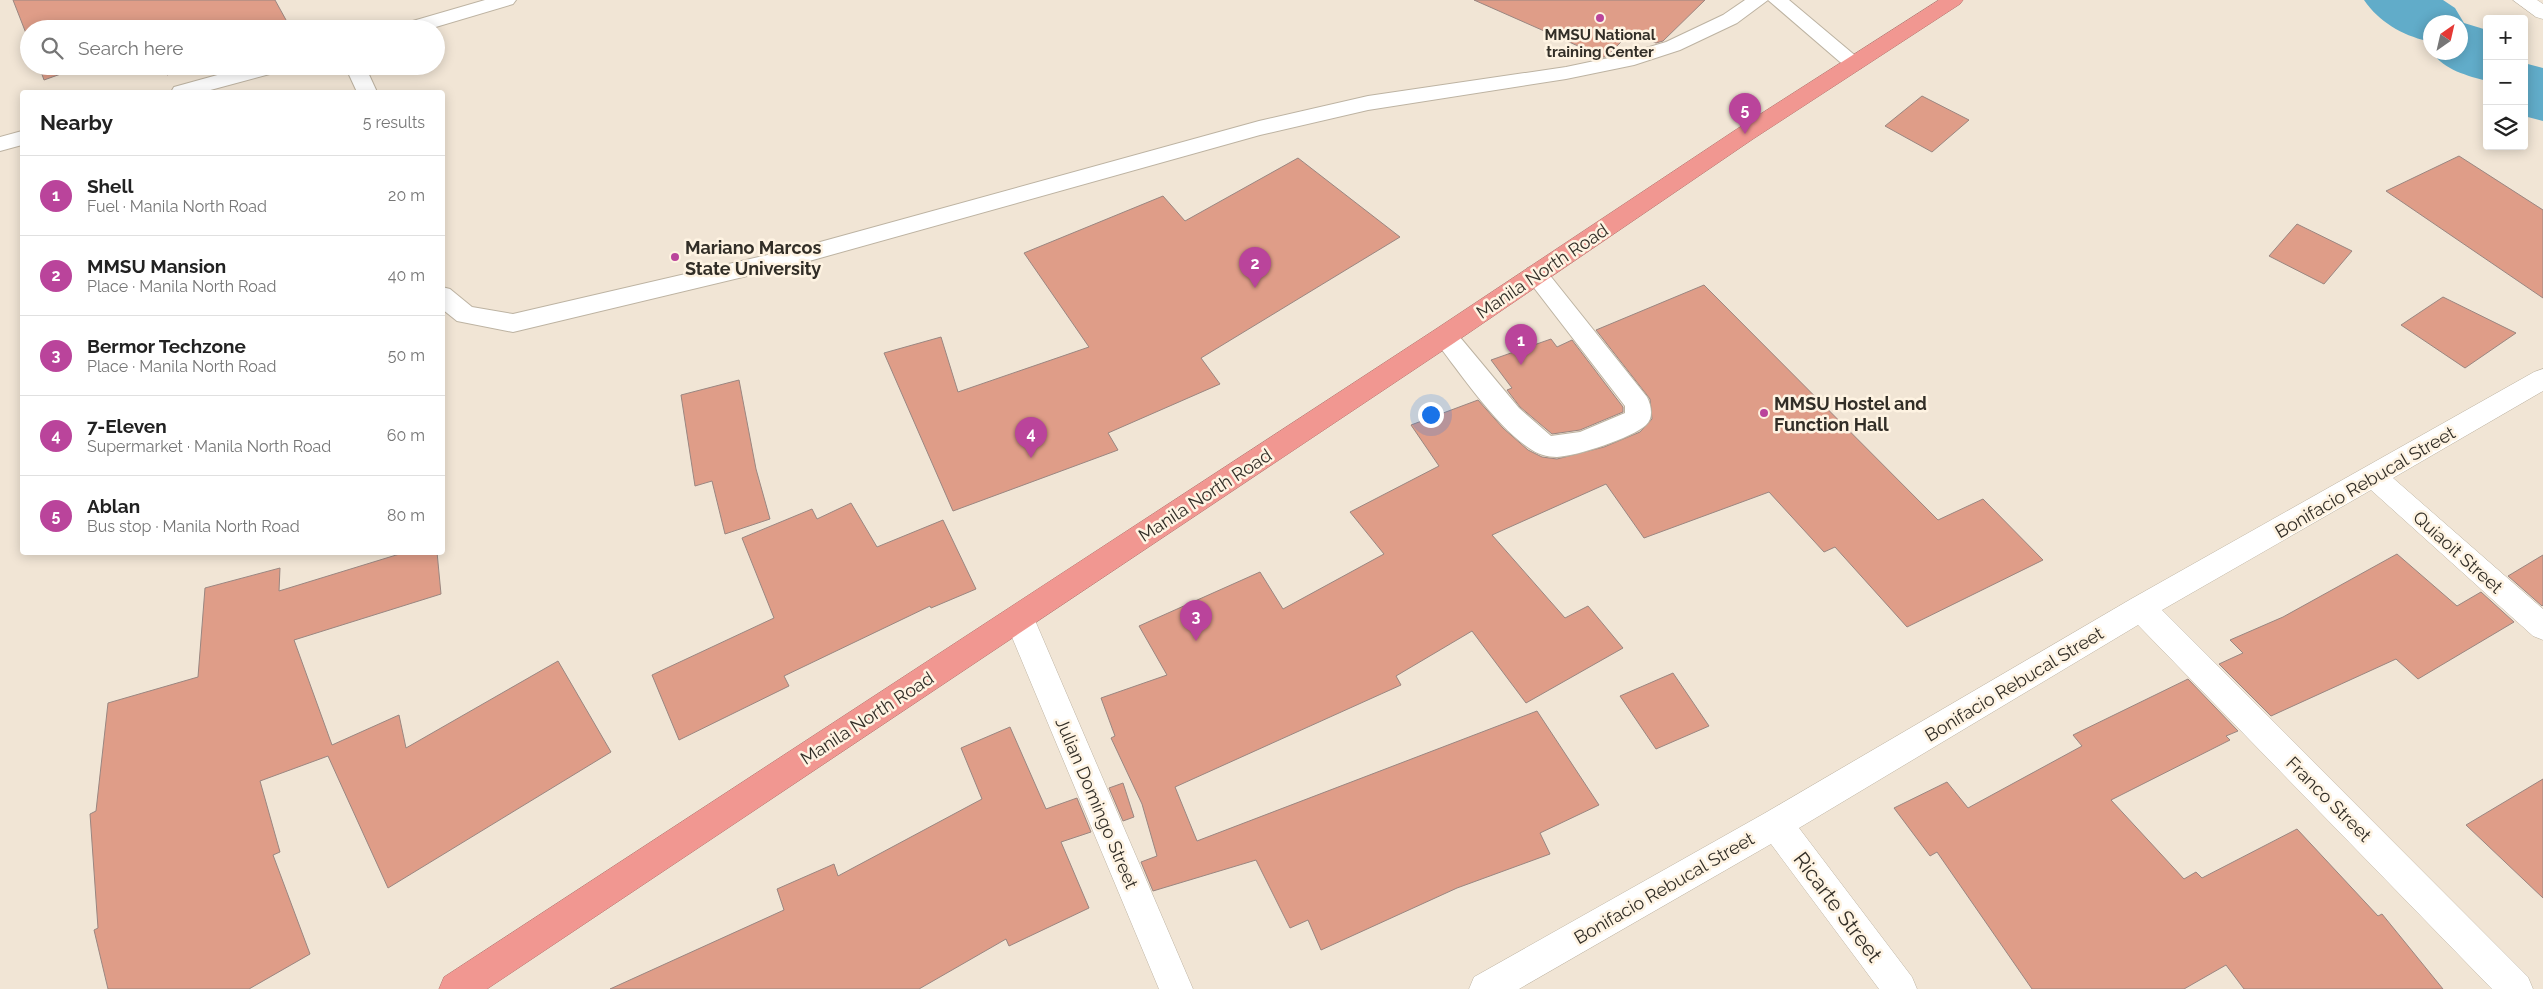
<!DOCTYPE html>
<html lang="en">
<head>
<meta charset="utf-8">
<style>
  body { margin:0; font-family:Raleway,sans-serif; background:#f6f6f6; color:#222 }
  .controls { position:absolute; right:15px; top:15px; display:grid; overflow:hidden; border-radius:5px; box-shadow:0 2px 12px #0003 }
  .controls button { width:45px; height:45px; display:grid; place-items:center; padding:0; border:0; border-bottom:1px solid #e0e0e0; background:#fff; color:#222; font:25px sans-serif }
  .compass { position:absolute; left:2423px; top:15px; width:45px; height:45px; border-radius:50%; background:#fff; box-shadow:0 2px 12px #0003; rotate:34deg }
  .you { position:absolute; left:1430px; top:414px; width:18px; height:18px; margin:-12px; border:4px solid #fff; border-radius:50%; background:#1a73e8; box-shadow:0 0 0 8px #1a73e833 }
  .badge { display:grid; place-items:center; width:32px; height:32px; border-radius:50%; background:#ba449b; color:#fff; font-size:16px; font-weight:700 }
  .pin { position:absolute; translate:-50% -41px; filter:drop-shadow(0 1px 2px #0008) }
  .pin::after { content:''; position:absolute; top:26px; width:18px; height:15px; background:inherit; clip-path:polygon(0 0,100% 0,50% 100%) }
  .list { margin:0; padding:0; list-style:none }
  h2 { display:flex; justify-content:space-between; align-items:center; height:65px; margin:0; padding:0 20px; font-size:21px }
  h2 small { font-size:16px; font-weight:400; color:#767676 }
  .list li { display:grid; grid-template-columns:32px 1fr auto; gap:15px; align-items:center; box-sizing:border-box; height:80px; padding:0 20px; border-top:1px solid #e0e0e0 }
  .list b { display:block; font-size:19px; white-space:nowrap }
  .list p { margin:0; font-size:16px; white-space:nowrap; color:#767676 }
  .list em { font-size:16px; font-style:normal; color:#767676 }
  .icon { flex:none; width:28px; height:28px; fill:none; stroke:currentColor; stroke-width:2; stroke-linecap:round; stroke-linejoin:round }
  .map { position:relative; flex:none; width:2543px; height:989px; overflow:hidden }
  .search { position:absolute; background:#fff; box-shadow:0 2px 12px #0003; left:20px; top:20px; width:425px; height:55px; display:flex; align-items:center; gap:12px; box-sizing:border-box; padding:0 18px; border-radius:28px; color:#767676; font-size:19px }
  .panel { position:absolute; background:#fff; box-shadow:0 2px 12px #0003; left:20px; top:90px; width:425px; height:465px; border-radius:5px }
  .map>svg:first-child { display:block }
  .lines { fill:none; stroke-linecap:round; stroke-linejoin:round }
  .river { fill:#61acc9; fill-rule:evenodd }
  .building { fill:#df9d88; stroke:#9a8680 }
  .lane-casing { stroke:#bdb3a2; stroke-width:2 }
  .street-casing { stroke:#bdb3a2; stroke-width:1 }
  .highway-casing { stroke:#ae726c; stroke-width:1 }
  .lane { fill:#fff; fill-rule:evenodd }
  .street { fill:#fff; fill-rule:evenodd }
  .highway { fill:#f19791; fill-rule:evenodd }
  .poi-dot { fill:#ba449b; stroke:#fef3e2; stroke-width:2 }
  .labels { text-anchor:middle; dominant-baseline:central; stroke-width:5; stroke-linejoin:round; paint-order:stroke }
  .far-poi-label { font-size:15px; font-weight:bold; fill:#322e27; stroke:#fef3e2 }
  .poi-label { font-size:18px; font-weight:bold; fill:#322e27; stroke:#fef3e2; text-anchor:start }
  .street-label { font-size:18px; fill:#322e27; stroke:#fef3e2 }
  .near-street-label { font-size:21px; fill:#322e27; stroke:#fef3e2 }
</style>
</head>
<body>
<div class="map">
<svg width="2543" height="989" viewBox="0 0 2543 989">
  <rect width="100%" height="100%" fill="#f1e5d5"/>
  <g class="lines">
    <g class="river">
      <path d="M2364,0h79l12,8 9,15 23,7v51c-19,-5 -43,-11 -55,-29h28v-30h-30v28l-3,-9c-25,-6 -48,-19 -63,-41z"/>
      <path d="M2524,63l19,5v53l-19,-5z"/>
    </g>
  </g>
  <g class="building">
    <path d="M13,0h262l16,29h-262v12z"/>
    <path d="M1474,0h231l-42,41 -7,2 -25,-11 -25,25h-3z"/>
    <path d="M39,66h44l-39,14z"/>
    <path d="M163,66h30l-26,9z"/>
    <path d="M1922,96l47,24 -37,32 -47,-26z"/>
    <path d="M2459,156l84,54v88l-157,-107z"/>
    <path d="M1298,158l102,79 -199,121 19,26 -112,49 10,17 -165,61 -69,-158 57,-16 17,55 131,-45 -65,-94 139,-57 22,25z"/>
    <path d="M2297,224l55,27 -28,33 -55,-28z"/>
    <path d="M1704,285l234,235 45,-21 60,61 -136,67 -72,-80 -11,5 -55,-60 -125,46 -38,-54 -114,51 73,83 23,-12 35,42 -97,55 -54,-72 -76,45 5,9 -226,102 22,54 340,-130 62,94 -59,28 10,21 -93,34 -136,62 -13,-30 -18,8 -34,-68 -103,31 -12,-29 16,-6 -15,-52 -31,-66 4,-2 -14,-38 66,-23 -28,-49 121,-54 23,37 101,-55 -34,-42 89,-46 -28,-41 67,-25 25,28 25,22 14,7 15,2 47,-12 36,-15 12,-13 -2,-20 -54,-69z"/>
    <path d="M2443,297l73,36 -51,35 -64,-43z"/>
    <path d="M1551,339l6,8 15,-7 51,67v5l-43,18 -28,4 -32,-27 -13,-17 5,-2 -21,-28z"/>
    <path d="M739,380l17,89 14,50 -45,15 -13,-53 -17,5 -14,-91z"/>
    <path d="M851,503l26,44 66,-27 33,69 -45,19 -1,-2 -146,70 5,10 -110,54 -27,-65 122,-57 -32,-80 70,-29 5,10z"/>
    <path d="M406,552h31l4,42 -147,46 38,105 67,-30 7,33 152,-87 53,91 -223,136 -60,-132 -68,25 20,71 -7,3 37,99 -61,35h-141l-14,-59 4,-2 -8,-114 6,-3 12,-108 90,-26 7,-89 75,-20 -1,23z"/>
    <path d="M2397,554l60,52 24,-14 33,30 -96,57 -22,-20 -125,57 -52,-52 24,-11 -13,-13 53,-23z"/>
    <path d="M2543,555v50l-1,1 -34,-30z"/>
    <path d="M1673,673l36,53 -53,23 -36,-53z"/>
    <path d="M2188,679l50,52 -12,5 4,4 -119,60 73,79 12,-7 6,6 95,-49 81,87 4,-2 61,75h-199l-18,-24 -42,24h-152l-95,-137 -7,4 -36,-48 53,-26 21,26 114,-62 -9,-11z"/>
    <path d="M1010,727l36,82 31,-11 14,34 -30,10 28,66 -80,38 -3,-7 -87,50h-309l174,-79 -7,-21 57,-25 4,12 144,-77 -21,-51z"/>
    <path d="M2543,779v119l-77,-73z"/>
    <path d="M1123,783l11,34 -11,4 -14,-33z"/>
  </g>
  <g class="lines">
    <g class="lane-casing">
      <g id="lane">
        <path d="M485,0h31l-3,4 -84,25h-33l3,-4z"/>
        <path d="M1745,0h44l75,63 -3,5 -7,1 -7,-1 -79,-68 -31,23 -57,27 -46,15 -68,14 -198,31 -108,25 -458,128 -289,69 -56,-11 -15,-12v-22l8,2 22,18 41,7 289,-67 457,-126 109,-25 198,-29 57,-12 43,-13 57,-27z"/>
        <path d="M250,66h34l-3,5 -78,21h-32l3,-5z"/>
        <path d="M345,66h20l12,26h-20z"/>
        <path d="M22,131v14l-22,6v-14z"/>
        <path d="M1536,266l8,2 103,129c4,8 7,21 -1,28 -14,13 -69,31 -89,32 -10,0 -20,-3 -28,-9 -33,-22 -68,-74 -93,-106l-3,-6 3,-6 9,-3 9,3 65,78 32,28 29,-4 45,-19v-7l-97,-126 -4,-6 4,-6z"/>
      </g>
    </g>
    <g class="street-casing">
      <g id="street">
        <path d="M2513,0h24l6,4v15l-7,-2z"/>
        <path d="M2543,369v22l-150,87 150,131v31l-10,-4 -162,-146 -209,120 366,367 5,12h-41l-354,-364 -339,203 113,149 5,12h-38l-108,-145 -252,145h-50l5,-12 291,-164 366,-214 403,-227z"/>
        <path d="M1019,605l10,4 5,9 159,371h-34l-155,-371 5,-9z"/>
      </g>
    </g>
    <g class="highway-casing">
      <path id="highway" d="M1939,0h24l-3,4 -207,135 -299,204 -967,646h-48l5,-12 992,-648 301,-200z"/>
    </g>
    <use href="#lane" class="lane"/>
    <use href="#street" class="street"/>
    <use href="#highway" class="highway"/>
  </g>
  <g class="poi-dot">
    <circle cx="1600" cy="18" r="5"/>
    <circle cx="675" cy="257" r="5"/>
    <circle cx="1764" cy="413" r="5"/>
  </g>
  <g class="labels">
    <g class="far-poi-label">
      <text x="1600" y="35">MMSU National<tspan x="1600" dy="17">training Center</tspan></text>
    </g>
    <g class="poi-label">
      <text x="685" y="247">Mariano Marcos<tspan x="685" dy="21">State University</tspan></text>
      <text x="1774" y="403">MMSU Hostel and<tspan x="1774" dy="21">Function Hall</tspan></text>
    </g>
    <g class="street-label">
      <text transform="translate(1542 271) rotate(-34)">Manila North Road</text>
      <text transform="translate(2365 482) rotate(-30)">Bonifacio Rebucal Street</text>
      <text transform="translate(1205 495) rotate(-33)">Manila North Road</text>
      <text transform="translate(2458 552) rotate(42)">Quiaoit Street</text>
      <text transform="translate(2014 684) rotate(-31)">Bonifacio Rebucal Street</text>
      <text transform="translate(867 718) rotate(-33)">Manila North Road</text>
      <text transform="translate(2329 799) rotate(45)">Franco Street</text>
      <text transform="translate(1097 803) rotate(67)">Julian Domingo Street</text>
      <text transform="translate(1664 888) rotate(-30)">Bonifacio Rebucal Street</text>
    </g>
    <g class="near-street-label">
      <text transform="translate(1838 907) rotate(53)">Ricarte Street</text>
    </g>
  </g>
</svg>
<div class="controls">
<button>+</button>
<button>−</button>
<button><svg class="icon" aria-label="layers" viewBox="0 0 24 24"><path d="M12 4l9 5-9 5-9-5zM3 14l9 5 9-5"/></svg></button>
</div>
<svg class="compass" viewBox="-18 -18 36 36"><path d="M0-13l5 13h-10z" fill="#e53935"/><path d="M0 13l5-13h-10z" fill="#767676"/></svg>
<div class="you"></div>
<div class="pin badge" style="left:1521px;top:365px">1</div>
<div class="pin badge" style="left:1255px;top:288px">2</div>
<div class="pin badge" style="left:1196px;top:641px">3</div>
<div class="pin badge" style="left:1031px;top:458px">4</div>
<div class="pin badge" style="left:1745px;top:134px">5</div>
<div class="search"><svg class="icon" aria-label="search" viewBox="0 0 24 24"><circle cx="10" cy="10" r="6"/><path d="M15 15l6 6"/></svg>Search here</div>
<section class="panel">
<h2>Nearby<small>5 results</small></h2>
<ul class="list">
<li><span class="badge">1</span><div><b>Shell</b><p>Fuel · Manila North Road</p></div><em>20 m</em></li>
<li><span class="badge">2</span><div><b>MMSU Mansion</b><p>Place · Manila North Road</p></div><em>40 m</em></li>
<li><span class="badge">3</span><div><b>Bermor Techzone</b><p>Place · Manila North Road</p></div><em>50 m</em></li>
<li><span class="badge">4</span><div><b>7-Eleven</b><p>Supermarket · Manila North Road</p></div><em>60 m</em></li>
<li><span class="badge">5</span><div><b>Ablan</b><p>Bus stop · Manila North Road</p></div><em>80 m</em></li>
</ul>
</section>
</div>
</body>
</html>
